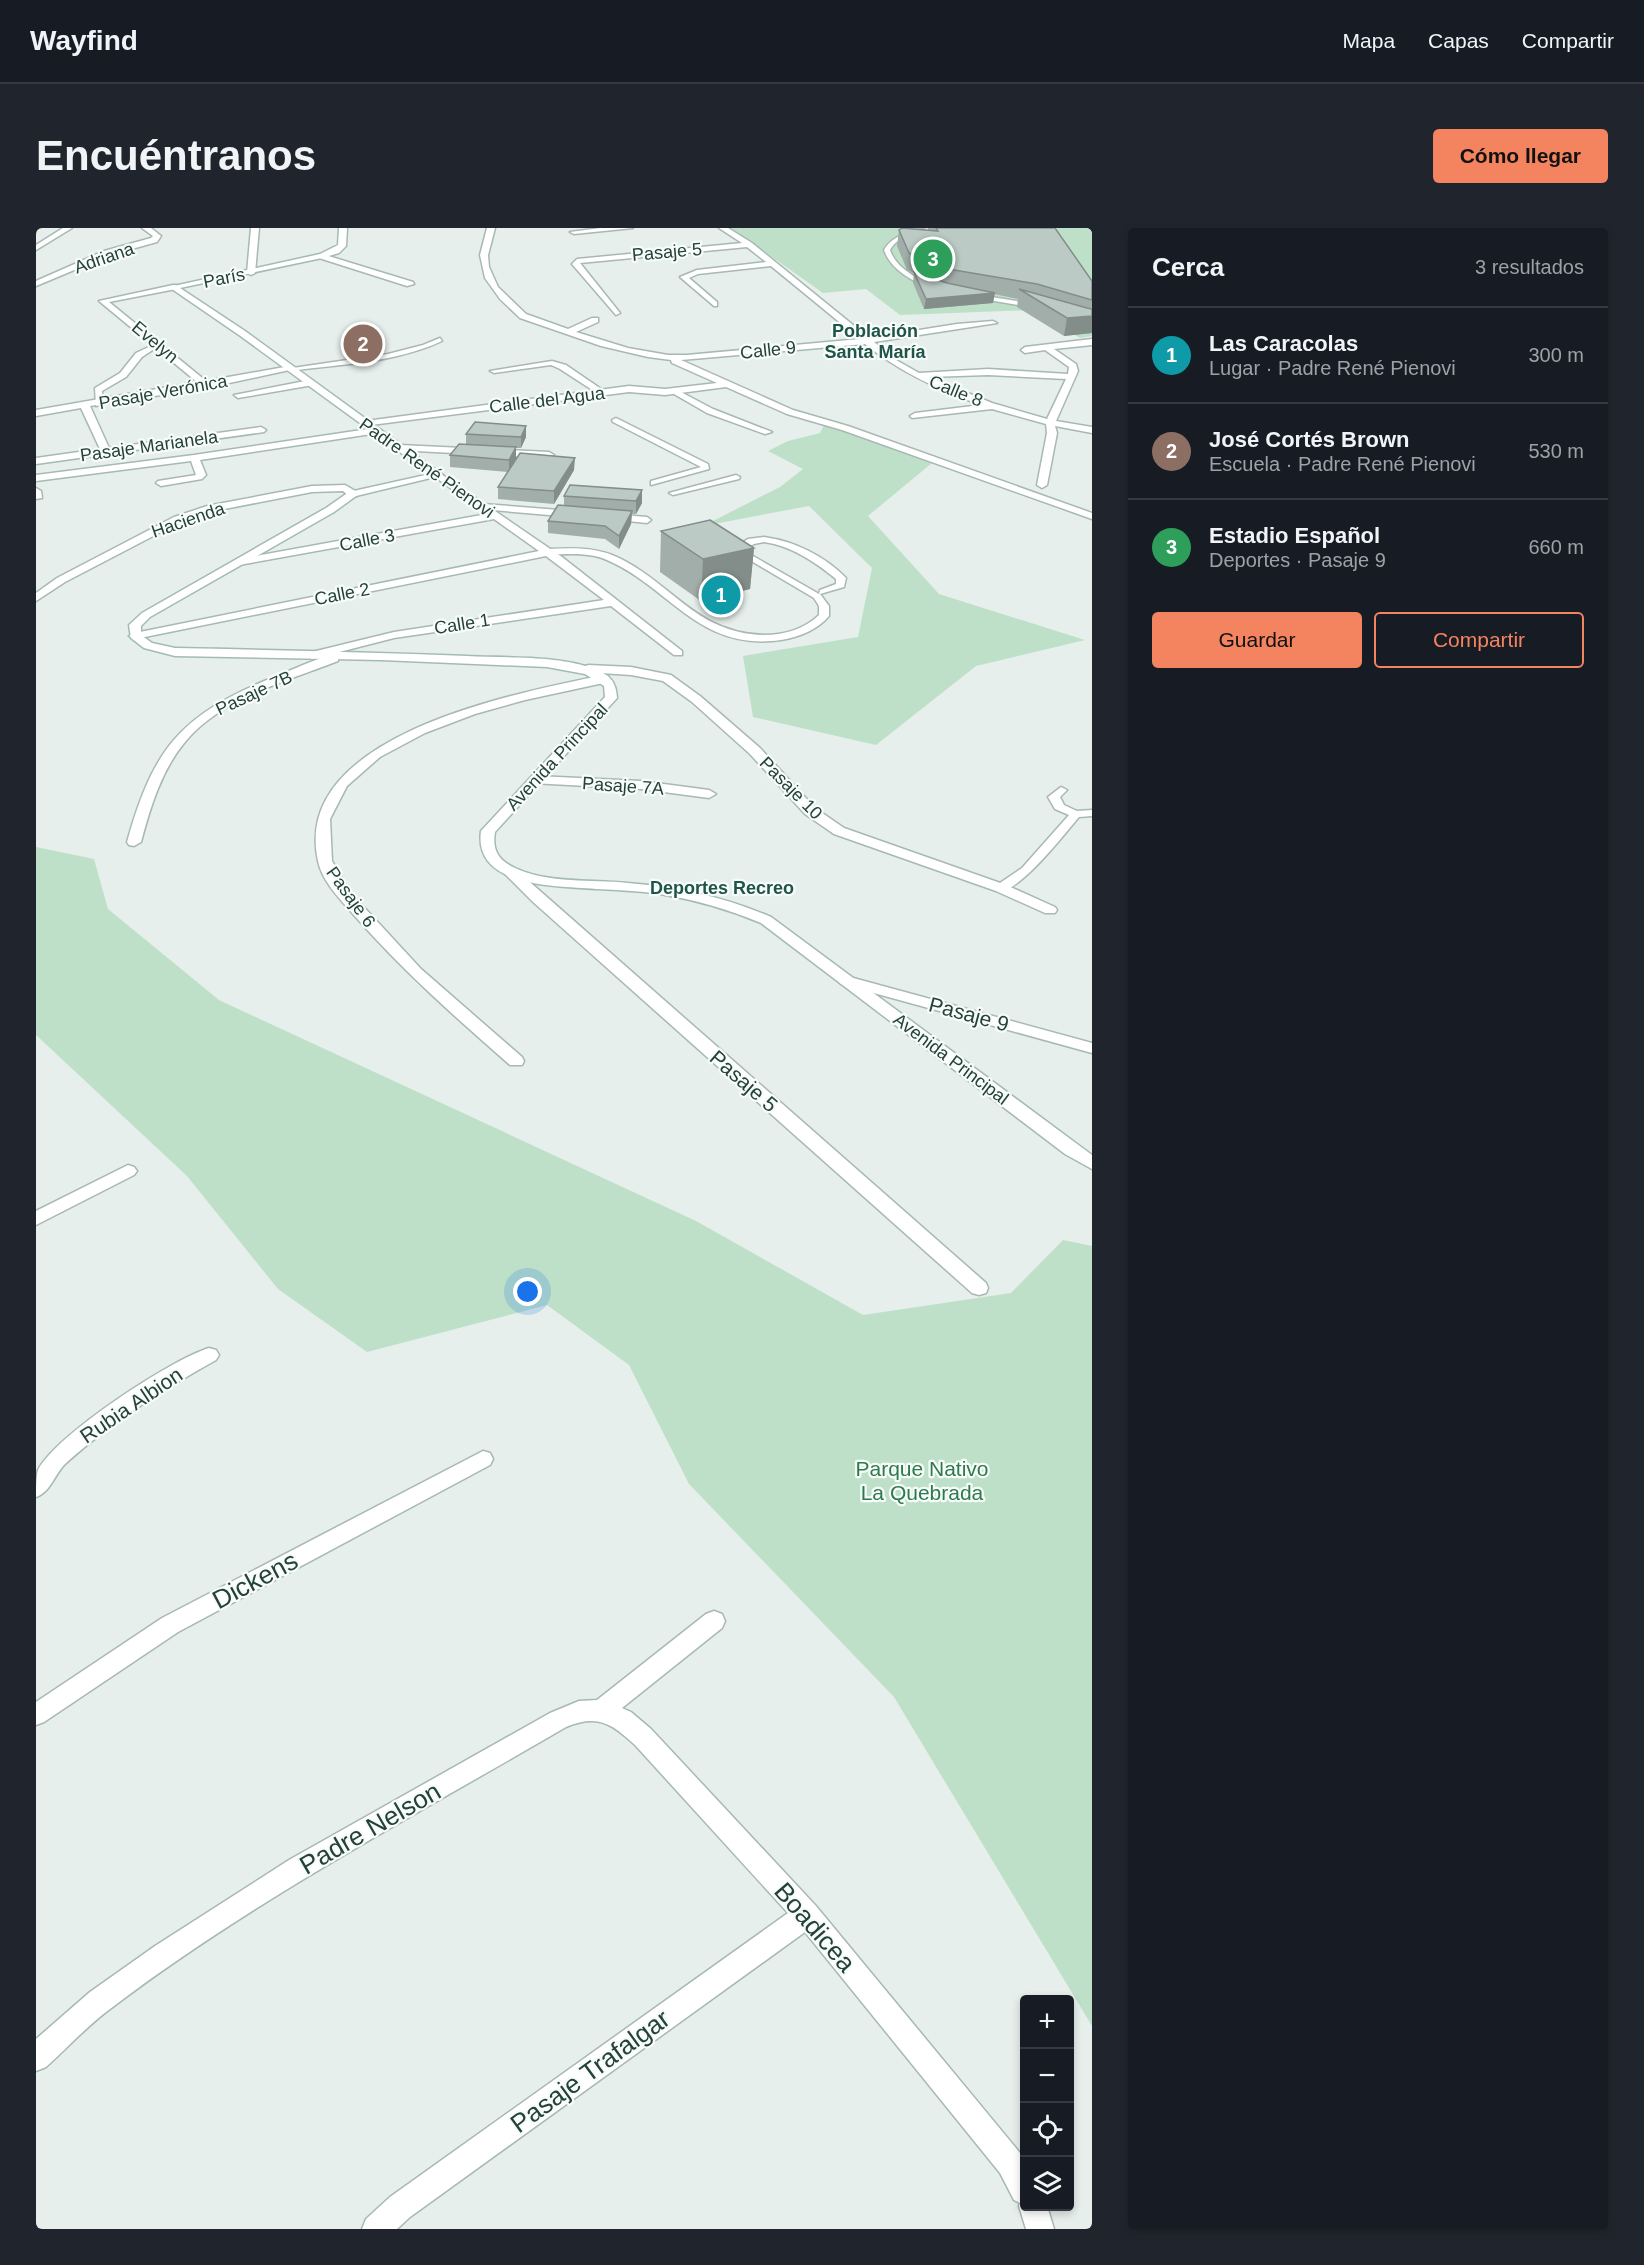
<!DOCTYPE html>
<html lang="es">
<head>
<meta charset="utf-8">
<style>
  body { margin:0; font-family:Helvetica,sans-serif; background:#20242c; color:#f1f3f6 }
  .controls { position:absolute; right:18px; bottom:18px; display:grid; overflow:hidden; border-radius:6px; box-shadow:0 3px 9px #0003 }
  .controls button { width:54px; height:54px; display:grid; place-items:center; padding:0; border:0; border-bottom:2px solid #363941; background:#171b24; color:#f1f3f6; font:30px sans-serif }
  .you { position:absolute; left:492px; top:1064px; width:21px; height:21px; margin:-15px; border:4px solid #fff; border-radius:50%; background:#1a73e8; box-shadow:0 0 0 9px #1a73e833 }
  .badge { display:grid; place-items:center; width:39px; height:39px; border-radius:50%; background:#f4845f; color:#fff; font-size:20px; font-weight:700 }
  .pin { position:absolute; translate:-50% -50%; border:3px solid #fff; box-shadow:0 2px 6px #0006 }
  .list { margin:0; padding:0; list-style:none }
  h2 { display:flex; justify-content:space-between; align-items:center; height:78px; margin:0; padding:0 24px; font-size:26px }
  h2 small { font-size:20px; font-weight:400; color:#9ea1a6 }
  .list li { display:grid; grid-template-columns:39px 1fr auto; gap:18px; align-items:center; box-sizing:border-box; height:96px; padding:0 24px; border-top:2px solid #363941 }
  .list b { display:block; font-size:22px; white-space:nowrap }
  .list p { margin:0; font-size:20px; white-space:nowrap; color:#9ea1a6 }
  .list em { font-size:20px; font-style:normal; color:#9ea1a6 }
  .actions { display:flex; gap:12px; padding:18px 24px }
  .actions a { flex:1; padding:14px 0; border:2px solid #f4845f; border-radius:6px; text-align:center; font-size:21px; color:#f4845f }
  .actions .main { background:#f4845f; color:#111 }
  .icon { flex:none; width:33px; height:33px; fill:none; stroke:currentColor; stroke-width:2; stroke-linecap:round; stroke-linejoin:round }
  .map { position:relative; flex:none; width:1056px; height:2001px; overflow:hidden; border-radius:6px }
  header { display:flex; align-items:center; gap:36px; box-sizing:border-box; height:84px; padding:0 30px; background:#171b24; border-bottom:2px solid #363941 }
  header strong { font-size:28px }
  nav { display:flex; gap:33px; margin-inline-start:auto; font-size:21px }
  .intro { display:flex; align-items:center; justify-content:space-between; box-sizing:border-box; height:144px; padding:0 36px }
  h1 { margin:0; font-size:42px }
  .button { padding:15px 27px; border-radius:6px; background:#f4845f; color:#111; font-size:21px; font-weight:700 }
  main { display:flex; gap:36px; padding:0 36px }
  aside { flex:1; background:#171b24; border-radius:6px; box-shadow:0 3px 9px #0003 }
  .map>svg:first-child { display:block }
  .green { fill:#bfe0c8 }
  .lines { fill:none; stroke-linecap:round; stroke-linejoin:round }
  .lane-casing { stroke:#a8b8b2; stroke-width:3 }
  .street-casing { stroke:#a8b8b2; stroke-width:3 }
  .secondary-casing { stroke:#a4bbb3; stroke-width:3 }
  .lane { fill:#fff; fill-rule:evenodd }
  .street { fill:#fff; fill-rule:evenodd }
  .secondary { fill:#fff; fill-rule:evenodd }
  .wall { fill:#a1aea9 }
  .shaded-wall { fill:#838d89 }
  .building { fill:#bbcac4; stroke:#838d89; stroke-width:1.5 }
  .labels { text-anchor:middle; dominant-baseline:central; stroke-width:4.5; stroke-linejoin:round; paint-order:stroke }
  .far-street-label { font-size:18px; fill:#24423a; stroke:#f7fbf9 }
  .far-neighbourhood-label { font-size:18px; font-weight:bold; fill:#1f5548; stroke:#f7fbf9 }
  .street-label { font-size:21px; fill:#24423a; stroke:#f7fbf9 }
  .park-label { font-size:21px; fill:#2d7a4b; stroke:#f7fbf9 }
  .near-street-label { font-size:26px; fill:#24423a; stroke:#f7fbf9 }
</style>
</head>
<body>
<header>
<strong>Wayfind</strong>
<nav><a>Mapa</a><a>Capas</a><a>Compartir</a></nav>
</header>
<div class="intro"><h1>Encuéntranos</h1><a class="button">Cómo llegar</a></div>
<main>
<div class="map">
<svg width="1056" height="2001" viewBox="0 0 1056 2001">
  <rect width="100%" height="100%" fill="#e6efeb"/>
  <g class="green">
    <path d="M695,0h361v108l-12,2 -47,-28 -133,5 -34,-26 -43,4z"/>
    <path d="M789,195l107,40 -64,53 71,78 146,46 -109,26 -100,79 -123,-28 -10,-61 115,-19 14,-69 -63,-62 -106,20 77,-39 23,-18 -35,-18 20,-10 32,-8z"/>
    <path d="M0,619l58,12 14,50 111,91 477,221 167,94 148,-22 52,-53 29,6v780l-198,-329 -205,-213 -60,-119 -82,-60 -180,47 -89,-63 -91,-113 -151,-141z"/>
  </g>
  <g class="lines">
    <g class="lane-casing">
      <g id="lane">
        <path d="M894,0h14c-16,8 -44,3 -54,22 6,18 27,29 44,35l-2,3c-19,-6 -41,-18 -48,-38 9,-16 29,-19 46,-22z"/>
        <path d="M937,66l62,10 3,2 -3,2 -64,-11z"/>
        <path d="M404,110l2,3c-47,22 -101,23 -152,30l-4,-2 102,-15 35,-9z"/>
        <path d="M119,116l5,1 -18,12 -16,20 -24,14 1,13 -7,2 -1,-18 25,-15 16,-20z"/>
        <path d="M516,133l14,4 41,28 -7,2 -40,-26 -9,-4 -57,8 -4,-2z"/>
        <path d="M641,162l36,19 59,23 -7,2 -58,-21 -33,-19z"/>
        <path d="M580,190l92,46 1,5 -58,16v-4l50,-14 -88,-45 -1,-2z"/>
        <path d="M700,247l4,2 -1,2 -66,16 -4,-2z"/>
        <path d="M447,276l89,7 4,3 -4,3 -92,-8v-4z"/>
        <path d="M575,286l36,3 4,3 -4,3 -39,-4v-4z"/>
        <path d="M728,309c30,4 61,19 82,41l-2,9 -24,7 9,12v10c-12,14 -30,21 -48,24 -82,12 -111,-53 -174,-80 -18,-8 -40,-6 -59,-5l-4,-3 4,-3c21,-1 44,-2 64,6 58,24 81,78 152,80 21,0 40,-6 55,-20v-9l-5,-8 -76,-45 -1,-7 11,-7zM728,314c28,4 51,20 72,37v5l-16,6 -1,4 -73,-42 -1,-3 9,-5z"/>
        <path d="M1025,559l6,3 -7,7 4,8 13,6 15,-1v6l-13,1c-14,16 -61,78 -82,74v-6l25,-17 47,-53 -14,-6 -7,-12z"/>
      </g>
    </g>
    <g class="street-casing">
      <g id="street">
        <path d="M27,0h9l-36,22v-5z"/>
        <path d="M106,0h9l10,8 -4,6 -47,13 -74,31v-5l68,-30 47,-13 2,-2z"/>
        <path d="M215,0h8l-4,45 -4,2 -4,-2z"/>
        <path d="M451,0h8l-7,27 1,12 9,20 28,27 42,15 24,-11h6v4l-22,10 52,16 40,7h19l173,-16 -89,-73 -73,8 -9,4 28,24v4h-3l-34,-29 17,-7 69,-8 -19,-15 -167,16 40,50 -4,2 -44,-51 5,-5 165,-16 -23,-15h9l24,15 117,95 88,-14 36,-3 4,2 -123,19 22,18 23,13 69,-4 80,5 1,-7 -24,-17 -20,3 -4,-3 4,-3 67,-8v6l-38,4 22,15 2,7 -22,50 36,6v6l-37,-7 2,7 -10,52 -5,3 -5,-3 10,-52 -1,-9 -54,-15 -80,9 -2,-2 5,-3 66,-8c-42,-15 -81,-33 -116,-61l-184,16 112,50 55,16 244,87v6l-250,-89 -55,-16 -61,-27 -61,8 -36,-3 -266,34v-4l3,-1 263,-35 36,3 52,-6 -45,-20 -1,-3 -23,-3 -47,-11 -81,-28 -20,-19 -15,-21 -5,-23zM952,147l78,4 -19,40 -55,-16 -63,-26z"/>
        <path d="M564,0h33l-59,6 -4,-2z"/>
        <path d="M286,26l91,28 1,2 -7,2 -88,-28z"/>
        <path d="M137,57h3v4l-67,13 97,79 84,-15 4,3 -88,19 -116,18 19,42 152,-21 5,3 -2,2 -228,32v-6l64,-9 -19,-41 -45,8v-6l161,-28 -98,-81z"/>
        <path d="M274,152l3,1v4l-75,13 -4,-3z"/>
        <path d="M339,200l5,3 -2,2 -178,27 6,15 -4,4 -41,7 -5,-3 2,-2 38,-6 -5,-14 -155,20v-6l158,-20z"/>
        <path d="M364,217l149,7 5,3 -5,3 -152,-8v-4z"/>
        <path d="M402,244l124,85 120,94v4h-8l-63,-49 -217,32 -82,21 -6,-4 2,-2 86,-21 210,-32 -58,-44 -411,83 -6,-3 6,-3 404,-82 -45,-32 -255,46 -5,-3 5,-3 248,-45 -52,-37v-4z"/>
        <path d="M309,257l12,7v4h-8l-6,-5 -31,1 -103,20 -27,9 -117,61 -29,19v-8l21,-15 117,-61 33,-11 105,-20z"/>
        <path d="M0,260l5,3 1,7 -6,1z"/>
        <path d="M298,426l4,1v6c-51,20 -117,37 -153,81 -23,27 -35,66 -44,100l-7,4 -5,-1 -2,-3c26,-93 53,-126 142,-163 21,-8 43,-19 65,-25z"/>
        <path d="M553,437l42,2 40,8 29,21 60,52 55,60 29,20 162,57 49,22 2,3 -2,3h-10l-49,-22 -162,-57 -29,-20 -55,-60 -58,-52 -29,-21 -32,-6 -46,-3v-6z"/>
        <path d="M568,447l4,1v6l-83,18 -50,14 -50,19 -45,24 -33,29 -17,33 2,42 18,31 71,77 101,88 2,4 -2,4h-12c-55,-48 -109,-96 -157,-151 -13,-15 -31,-33 -35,-53 -28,-126 199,-168 286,-186z"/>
        <path d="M501,548l104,5 68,9 7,4 -7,4 -68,-9 -109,-6 -2,-3 2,-3z"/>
        <path d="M474,640l5,1 471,414 2,5 -2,5 -7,2 -7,-2 -439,-391 -30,-30z"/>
        <path d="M810,748l246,67v10l-251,-69 -3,-3 3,-3z"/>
        <path d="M92,937l6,2 3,4 -3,4 -98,50v-14z"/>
        <path d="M173,1120l7,2 3,5 -3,5c-57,32 -101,60 -150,103 -11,10 -15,29 -30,34 0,-8 0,-20 2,-27 18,-35 132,-110 171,-122z"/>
        <path d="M447,1223l7,2 3,6 -3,6 -312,167 -134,90 -8,3v-23l126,-84z"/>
        <path d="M678,1383l8,3 3,7 -3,7 -100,80 9,4 20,17 165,177 204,247 4,9v44h23l7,23h-28l-7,-23 1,-3 -6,-3 -14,-27 -195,-241 -395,285 -13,12h-35l4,-10 24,-22 398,-284 -153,-168c-24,-22 -37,-31 -69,-18 -154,90 -314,174 -456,282 -23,17 -43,39 -64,58l-10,4v-32l54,-47 65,-46 134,-86 261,-147 29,-12 18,-1 109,-86z"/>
      </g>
    </g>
    <g class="secondary-casing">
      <path id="secondary" d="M303,0h8l-1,18 -7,7 -17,5 -142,30 65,43 198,144 -87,21 -22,16 -184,105 -9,9v9l11,8 23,5c97,2 195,4 292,8 37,2 93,-1 127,13 16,6 22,12 23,29l-122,134c-3,18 3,28 20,36 34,16 77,11 113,15 50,4 97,14 143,34l321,238v14l-27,-15 -304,-231c-33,-14 -66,-23 -101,-29 -21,-3 -43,-4 -64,-5 -38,-3 -123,-1 -115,-58l124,-134 -1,-11 -19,-12 -38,-7 -166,-7 -206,-4 -31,-8 -13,-10 -2,-13 13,-12 184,-105 23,-16 81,-18 -191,-139 -70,-48 151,-33 18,-9z"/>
    </g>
    <use href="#lane" class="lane"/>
    <use href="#street" class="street"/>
    <use href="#secondary" class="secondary"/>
  </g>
  <g class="wall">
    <path d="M892,0h127l37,53v52l-28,3 -47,-29 1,-8 -24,-5 -1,9 -69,6 -11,-26 1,-10 -7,-3 -10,-24 2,-16h29z"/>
    <path d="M430,206l60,3 -5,11h-5v11l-2,3 60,8 -20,34 -56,-5v-12l10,-15 -58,-5v-12l16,-11z"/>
    <path d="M606,262v13l-6,11h-4l-1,10 -12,25 -14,-10 -57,-6v-12l16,-15v-10z"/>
    <path d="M625,303l93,17 -4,41 -49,12 -41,-29z"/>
  </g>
  <g class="shaded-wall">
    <path d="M959,65l-2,10 -69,6 2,-10z"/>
    <path d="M1056,88v17l-28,3 3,-18z"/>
    <path d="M490,198v11l-5,11v-11z"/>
    <path d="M480,219v12l-7,13v-12z"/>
    <path d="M539,230l-1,12 -20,34v-13z"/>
    <path d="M606,262v13l-6,11v-13z"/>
    <path d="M596,283l-1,13 -12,25v-13z"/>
    <path d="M718,320l-4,41 -49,12 2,-42z"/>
  </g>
  <g class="building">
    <path d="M866,0l36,3 -2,-3h119l37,53v19l-55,-16 -83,-14 -23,-7 -22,-10 -10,-23z"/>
    <path d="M878,44l33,11 48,10 -69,6z"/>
    <path d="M983,61l68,19 5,1v7l-25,2z"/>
    <path d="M439,194l51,4 -5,11 -55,-3z"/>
    <path d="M423,216l57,3 -7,13 -59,-5z"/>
    <path d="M484,225l55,5 -21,33 -56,-4z"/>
    <path d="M534,257l72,5 -6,11 -72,-5z"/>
    <path d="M522,277l74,6 -13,25 -14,-10 -57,-5z"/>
    <path d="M674,292l44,28 -51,11 -42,-28z"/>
  </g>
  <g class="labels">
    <g class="far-street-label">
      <text transform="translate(631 24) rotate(-5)">Pasaje 5</text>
      <text transform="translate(68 30) rotate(-19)">Adriana</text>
      <text transform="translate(188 50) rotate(-11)">París</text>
      <text transform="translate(119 114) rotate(40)">Evelyn</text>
      <text transform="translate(732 122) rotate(-6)">Calle 9</text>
      <text transform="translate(920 163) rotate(22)">Calle 8</text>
      <text transform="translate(127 164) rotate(-10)">Pasaje Verónica</text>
      <text transform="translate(511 172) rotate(-7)">Calle del Agua</text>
      <text transform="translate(113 218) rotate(-8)">Pasaje Marianela</text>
      <text transform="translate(391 240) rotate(35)">Padre René Pienovi</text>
      <text transform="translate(152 292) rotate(-19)">Hacienda</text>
      <text transform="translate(331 312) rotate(-11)">Calle 3</text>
      <text transform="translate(306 366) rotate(-11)">Calle 2</text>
      <text transform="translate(426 396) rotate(-9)">Calle 1</text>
      <text transform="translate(218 465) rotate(-25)">Pasaje 7B</text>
      <text transform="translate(521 529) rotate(-47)">Avenida Principal</text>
      <text transform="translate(587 558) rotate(4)">Pasaje 7A</text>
      <text transform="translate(755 560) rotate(45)">Pasaje 10</text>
      <text transform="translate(315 669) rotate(54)">Pasaje 6</text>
      <text transform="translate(915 831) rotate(37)">Avenida Principal</text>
    </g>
    <g class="far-neighbourhood-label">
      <text x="839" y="103">Población<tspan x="839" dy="21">Santa María</tspan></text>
      <text x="686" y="660">Deportes Recreo</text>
    </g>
    <g class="street-label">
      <text transform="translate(933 786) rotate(15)">Pasaje 9</text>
      <text transform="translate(708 853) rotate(41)">Pasaje 5</text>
      <text transform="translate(95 1177) rotate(-34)">Rubia Albion</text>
    </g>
    <g class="park-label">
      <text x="886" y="1240">Parque Nativo<tspan x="886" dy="24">La Quebrada</tspan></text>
    </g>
    <g class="near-street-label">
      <text transform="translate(219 1352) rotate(-28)">Dickens</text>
      <text transform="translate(334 1600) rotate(-30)">Padre Nelson</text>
      <text transform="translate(779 1699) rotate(49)">Boadicea</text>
      <text transform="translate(554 1843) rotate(-36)">Pasaje Trafalgar</text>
    </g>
  </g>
</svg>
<div class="controls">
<button>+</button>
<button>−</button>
<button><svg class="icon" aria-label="locate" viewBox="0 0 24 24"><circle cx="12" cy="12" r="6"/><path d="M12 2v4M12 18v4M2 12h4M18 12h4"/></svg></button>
<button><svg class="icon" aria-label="layers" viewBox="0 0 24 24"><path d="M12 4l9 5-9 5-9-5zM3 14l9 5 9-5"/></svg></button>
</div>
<div class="you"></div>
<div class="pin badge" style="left:685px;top:367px;background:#0f9aa8">1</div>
<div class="pin badge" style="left:327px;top:116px;background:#8d6e63">2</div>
<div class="pin badge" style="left:897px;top:31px;background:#2e9e5b">3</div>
</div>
<aside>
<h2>Cerca<small>3 resultados</small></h2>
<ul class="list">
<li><span class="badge" style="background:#0f9aa8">1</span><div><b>Las Caracolas</b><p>Lugar · Padre René Pienovi</p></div><em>300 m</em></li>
<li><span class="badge" style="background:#8d6e63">2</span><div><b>José Cortés Brown</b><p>Escuela · Padre René Pienovi</p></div><em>530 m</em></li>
<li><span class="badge" style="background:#2e9e5b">3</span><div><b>Estadio Español</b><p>Deportes · Pasaje 9</p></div><em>660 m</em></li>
</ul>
<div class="actions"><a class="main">Guardar</a><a>Compartir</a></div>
</aside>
</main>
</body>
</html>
